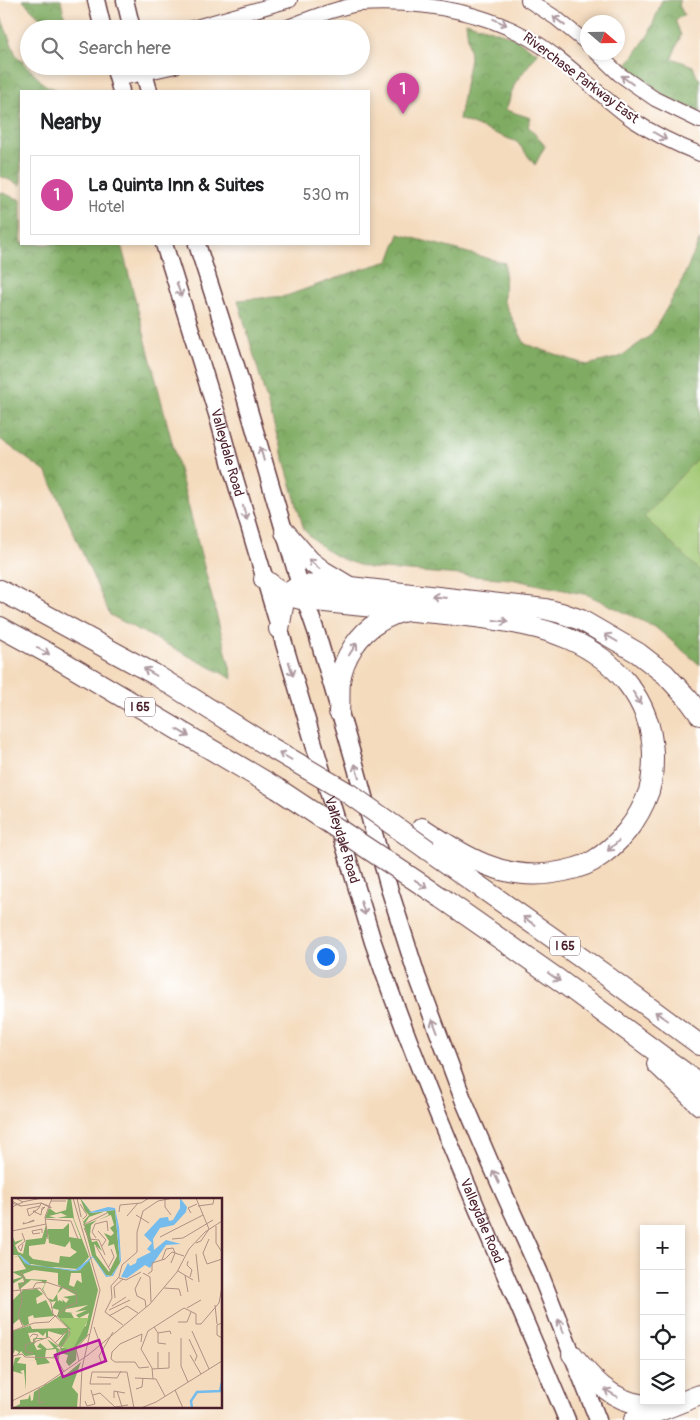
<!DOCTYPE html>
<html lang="en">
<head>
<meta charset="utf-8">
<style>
  body { margin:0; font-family:Pangolin,sans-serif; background:#f2f2f2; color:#202124 }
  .controls { position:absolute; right:15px; bottom:15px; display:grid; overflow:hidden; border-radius:0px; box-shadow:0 2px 8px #0003 }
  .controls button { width:45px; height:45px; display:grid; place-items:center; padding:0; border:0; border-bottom:1px solid #e0e0e0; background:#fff; color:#202124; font:25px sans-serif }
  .compass { position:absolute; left:580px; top:15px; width:45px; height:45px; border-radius:50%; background:#fff; box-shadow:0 2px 8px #0003; rotate:110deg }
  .you { position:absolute; left:325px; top:956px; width:18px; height:18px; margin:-12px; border:4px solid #fff; border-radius:50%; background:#1a73e8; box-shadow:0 0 0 8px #1a73e833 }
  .badge { display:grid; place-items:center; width:32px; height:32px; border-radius:50%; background:#ea580c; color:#fff; font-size:16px; font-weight:700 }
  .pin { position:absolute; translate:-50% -41px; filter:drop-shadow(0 1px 2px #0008) }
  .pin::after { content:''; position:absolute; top:26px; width:18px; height:15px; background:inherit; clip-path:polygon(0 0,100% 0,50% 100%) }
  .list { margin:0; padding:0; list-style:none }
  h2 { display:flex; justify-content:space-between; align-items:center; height:65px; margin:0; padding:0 20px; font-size:21px }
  h2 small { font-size:16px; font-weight:400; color:#757577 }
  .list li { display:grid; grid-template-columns:32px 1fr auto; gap:15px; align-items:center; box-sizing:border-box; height:80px; margin:0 10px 10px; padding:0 10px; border:1px solid #e0e0e0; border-radius:0px }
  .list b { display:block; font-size:19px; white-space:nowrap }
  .list p { margin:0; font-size:16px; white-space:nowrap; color:#757577 }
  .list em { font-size:16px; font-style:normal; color:#757577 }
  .icon { flex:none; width:28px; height:28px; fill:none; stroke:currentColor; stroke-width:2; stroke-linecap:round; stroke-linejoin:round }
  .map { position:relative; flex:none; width:700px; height:1420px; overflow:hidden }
  .search { position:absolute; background:#fff; box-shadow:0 2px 8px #0003; left:20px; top:20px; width:350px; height:55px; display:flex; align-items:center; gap:12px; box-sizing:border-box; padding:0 18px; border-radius:28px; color:#757577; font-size:19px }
  .panel { position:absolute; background:#fff; box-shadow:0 2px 8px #0003; left:20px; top:90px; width:350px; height:155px; border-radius:0px }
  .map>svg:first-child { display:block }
  .forest { fill:url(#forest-crowns); stroke:#646546 }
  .park { fill:#9fc670; stroke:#74724e }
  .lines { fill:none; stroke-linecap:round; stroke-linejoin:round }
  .tertiary-casing { stroke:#643b41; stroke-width:16 }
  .secondary-casing { stroke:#643b41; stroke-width:19 }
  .motorway-casing { stroke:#643b41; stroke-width:22 }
  .tertiary { stroke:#fff; stroke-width:14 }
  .secondary { stroke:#fff; stroke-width:16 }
  .motorway { stroke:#fff; stroke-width:20 }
  .motorway-bridge-casing { stroke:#643b41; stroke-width:22; stroke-linecap:butt }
  .motorway-bridge { stroke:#fff; stroke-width:20 }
  .oneway { stroke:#ae9aa0 }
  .labels { text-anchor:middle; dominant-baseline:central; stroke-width:4.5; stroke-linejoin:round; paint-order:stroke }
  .shield { fill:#fff; stroke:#80626b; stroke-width:1 }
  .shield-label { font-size:12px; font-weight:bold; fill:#4a1f2b }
  .street-label { font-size:14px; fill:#4a1f2b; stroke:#fff }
  .inset-river { fill:none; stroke:#75bcec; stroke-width:2.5 }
  .inset-road { fill:none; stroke:#b09083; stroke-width:1 }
  .view { fill:#b5179e; fill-opacity:0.15; stroke:#b5179e; stroke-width:2.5 }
  .inset-edge { fill:none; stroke:#4a1f2b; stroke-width:2.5 }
</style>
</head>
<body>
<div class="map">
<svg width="700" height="1420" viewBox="0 0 700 1420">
  <defs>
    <pattern id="forest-crowns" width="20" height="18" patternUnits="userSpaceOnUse" patternTransform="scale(1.25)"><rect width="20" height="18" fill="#7fab62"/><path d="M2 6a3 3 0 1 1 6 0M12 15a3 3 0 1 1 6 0" fill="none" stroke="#6a8b51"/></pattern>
  </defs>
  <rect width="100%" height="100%" fill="#fff"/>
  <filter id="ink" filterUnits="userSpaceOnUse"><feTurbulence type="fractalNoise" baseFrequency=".02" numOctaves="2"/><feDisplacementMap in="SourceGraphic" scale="10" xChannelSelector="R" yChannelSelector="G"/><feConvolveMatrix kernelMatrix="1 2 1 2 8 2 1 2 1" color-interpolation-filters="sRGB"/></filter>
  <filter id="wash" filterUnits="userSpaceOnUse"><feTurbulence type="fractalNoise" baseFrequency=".0096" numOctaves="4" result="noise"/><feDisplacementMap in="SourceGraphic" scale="20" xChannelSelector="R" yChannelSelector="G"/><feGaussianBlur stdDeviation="1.12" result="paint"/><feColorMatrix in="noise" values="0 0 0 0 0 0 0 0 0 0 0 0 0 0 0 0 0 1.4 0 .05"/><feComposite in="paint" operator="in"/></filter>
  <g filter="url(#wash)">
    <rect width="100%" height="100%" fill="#f4dbbe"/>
    <g class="forest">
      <path d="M22,0h39l6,29 -17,-2z"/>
      <path d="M662,0h18l-1,5 5,10 -9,5 6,15 -9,23 21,8 4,11 3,2v33l-35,-15 -38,-32 22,-31z"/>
      <path d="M0,15l16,40 29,30 15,6h-39v94l-21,-9z"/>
      <path d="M466,22l44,14 28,17 -23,30 -9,27 25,8 -3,8 17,20 -10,19 -18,-23 -58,-23 11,-61z"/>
      <path d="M0,192l21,8v44h100l112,435 -123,-64 -63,-142 -47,-34z"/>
      <path d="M399,234l106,29 -1,39 21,42 62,21 33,-8 31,-22 27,-46 22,-50v426l-45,-38 -67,-32 -77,-16 -141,-11c-31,-8 -44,-15 -66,-38l-66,-230 48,-4 76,-27 27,-8z"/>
    </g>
    <path class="park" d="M700,455v116l-56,-54z"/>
  </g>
  <g filter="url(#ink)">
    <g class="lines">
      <g class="tertiary-casing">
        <g id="tertiary">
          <path d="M528,0l28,18 32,26"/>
          <path d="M189,29l101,-29"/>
          <path d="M283,29c25,-10 50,-20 76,-25 68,-4 141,9 195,51 27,20 51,45 79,65 21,14 44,25 67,34"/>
          <path d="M596,52l23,22 36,25 45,22"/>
          <path d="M118,79l57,-13"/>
        </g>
      </g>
      <g class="secondary-casing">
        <g id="secondary">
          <path d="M96,0l7,29"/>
          <path d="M125,0l7,29"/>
          <path d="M114,66l7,25"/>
          <path d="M142,66l7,25"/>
          <path id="s1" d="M164,244l53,170 15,55 141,473c56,163 128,320 194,478"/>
          <path d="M197,244l40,125 63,216 17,49 38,130 34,124 28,88 46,123 30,70 46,102 59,149"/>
        </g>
      </g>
      <g class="motorway-casing">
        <g id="motorway">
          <path d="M285,532l25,29 13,10 25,15"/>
          <path d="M264,579l21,16 20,5 98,10"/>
          <path d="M0,590l154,84 111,70"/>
          <path d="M0,627l55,30 223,132"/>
          <path d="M279,629l6,-34 15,-10 50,2 195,22 16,4 20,7 57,33 27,21 24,26 11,15"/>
          <path d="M339,712c1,-10 0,-21 1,-31 3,-23 19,-48 39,-59 8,-5 19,-10 28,-11 5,-1 11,1 16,1 15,1 30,3 45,4 35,5 69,9 101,23 47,21 82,61 84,114 0,13 0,25 -4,38 -10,29 -30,54 -56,70 -12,7 -27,10 -40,12 -52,8 -90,-18 -131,-45"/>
          <path d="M428,850l176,124 96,71"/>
          <path d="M442,898l117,82 141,104"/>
          <path d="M657,1064l43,41"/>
          <path d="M572,1354c20,25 38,46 72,51 9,1 21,-1 31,-1"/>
          <path d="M634,1420c23,-7 44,-17 66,-25"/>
        </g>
      </g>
      <use href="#tertiary" class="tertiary"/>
      <use href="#secondary" class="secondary"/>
      <use href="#motorway" class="motorway"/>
      <g class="motorway-bridge-casing">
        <g id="motorway-bridge">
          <path d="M265,744l83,49 80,57"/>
          <path d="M278,789l164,109"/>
        </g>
      </g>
      <use href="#motorway-bridge" class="motorway-bridge"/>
    </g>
    <defs><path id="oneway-shaft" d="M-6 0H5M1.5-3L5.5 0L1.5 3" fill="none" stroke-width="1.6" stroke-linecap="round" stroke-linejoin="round" transform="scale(1.25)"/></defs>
    <g class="oneway">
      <use href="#oneway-shaft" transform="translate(559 21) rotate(-142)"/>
      <use href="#oneway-shaft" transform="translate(500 22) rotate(24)"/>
      <use href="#oneway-shaft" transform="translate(627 80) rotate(-143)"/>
      <use href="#oneway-shaft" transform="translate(660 136) rotate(30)"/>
      <use href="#oneway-shaft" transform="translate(179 290) rotate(72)"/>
      <use href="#oneway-shaft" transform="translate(262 454) rotate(-106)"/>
      <use href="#oneway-shaft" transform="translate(245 513) rotate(74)"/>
      <use href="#oneway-shaft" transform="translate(314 564) rotate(-139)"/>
      <use href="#oneway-shaft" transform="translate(439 597) rotate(-173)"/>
      <use href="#oneway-shaft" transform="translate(501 621) rotate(7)"/>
      <use href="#oneway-shaft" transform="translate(611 638) rotate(-150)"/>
      <use href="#oneway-shaft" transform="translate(353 649) rotate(-57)"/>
      <use href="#oneway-shaft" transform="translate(43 651) rotate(28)"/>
      <use href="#oneway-shaft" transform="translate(291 669) rotate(73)"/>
      <use href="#oneway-shaft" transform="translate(150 672) rotate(-150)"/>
      <use href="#oneway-shaft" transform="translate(637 698) rotate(57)"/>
      <use href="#oneway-shaft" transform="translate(183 733) rotate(31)"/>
      <use href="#oneway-shaft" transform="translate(285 756) rotate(-150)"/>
      <use href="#oneway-shaft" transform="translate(357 771) rotate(-106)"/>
      <use href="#oneway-shaft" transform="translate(613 846) rotate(137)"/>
      <use href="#oneway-shaft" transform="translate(421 884) rotate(34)"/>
      <use href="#oneway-shaft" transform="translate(363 908) rotate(73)"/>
      <use href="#oneway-shaft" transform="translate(529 921) rotate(-144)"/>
      <use href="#oneway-shaft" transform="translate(554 977) rotate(35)"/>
      <use href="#oneway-shaft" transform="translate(661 1016) rotate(-144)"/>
      <use href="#oneway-shaft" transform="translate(435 1026) rotate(-111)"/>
      <use href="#oneway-shaft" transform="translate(496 1177) rotate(-115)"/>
      <use href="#oneway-shaft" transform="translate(561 1326) rotate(-112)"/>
      <use href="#oneway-shaft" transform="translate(611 1393) rotate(-150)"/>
    </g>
  </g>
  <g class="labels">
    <g class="shield">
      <rect x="125" y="697.5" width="30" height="19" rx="4"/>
      <rect x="550" y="936.5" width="30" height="19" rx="4"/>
    </g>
    <g class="shield-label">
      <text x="140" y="707">I 65</text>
      <text x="565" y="946">I 65</text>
    </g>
    <g class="street-label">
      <text transform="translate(581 78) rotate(37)">Riverchase Parkway East</text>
      <text stroke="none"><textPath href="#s1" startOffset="218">Valleydale Road</textPath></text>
      <text stroke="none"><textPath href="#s1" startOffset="622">Valleydale Road</textPath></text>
      <text stroke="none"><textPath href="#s1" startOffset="1028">Valleydale Road</textPath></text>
    </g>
  </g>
  <g transform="translate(12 1198)">
    <rect width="210" height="210" fill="#f4dbbe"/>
    <path d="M56,0h3l3,21 15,38 -11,12 -47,-4 -11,-10h-8v-20l3,7 9,-3 -9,6 3,7 5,2 3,-14 16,-2 4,-13 2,6v-2h15l6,-6v14l12,2 -8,-21h-16l10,-2 -6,-3 -12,3 7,2h-11l4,-10 7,5 10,-3zM36,35l1,10 16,4 5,-6 1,7 6,4 -7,5 -10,-1 -1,7 -26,-4 -4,-4v-9l16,-2zM65,0l6,24 6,-7 -4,-4 -5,-13 12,15 23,-3 5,53 -9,13 -5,-1 -14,-19zM94,13l3,4 -11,5 13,-5 3,10 -4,3 4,5 -3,3 -7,-3 5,8 -1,5 6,-2 3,12 -8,16 -13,-17 -2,-11 8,7 -5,-10 -5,1 -2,-7 1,-10 6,-5 -13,5 5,-8zM7,57l6,8 49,8 6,-1 9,-11 9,31 -11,46 -10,10 -1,14 -7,6 -3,-4 2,-7 -8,-2 1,-5h6l14,-20 5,-2 3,-13 -10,5 -3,-3 11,-5 -12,2 13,-7 -22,4 -1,3 9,1h-3l3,5 -3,13 -14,-15 2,-6 -7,-2 4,-7 -5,1 -9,-13 3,-5 -4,-3 -10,-1 -11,9 -8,2 7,-2 -1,-6 6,-1 -1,-4 -11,6v-4l10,-3 -10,-5 14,-3 -8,-13 -6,2zM22,72l24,3v12l3,1 -4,8 6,-6 13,7 -13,2 6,2 -3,4 -4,-4 1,3 -4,-2 -1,2 -1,-8 -4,6 -5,-2 -5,-9 4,-9 -21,-1 -3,-5zM59,75h10l1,10 -5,-3 -3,7 -5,-2zM25,91l6,5 -7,4 1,6 9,-4 8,16 -20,2 -1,-3 -5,2 1,7 -5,2 -5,-7 -7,6v-24l11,-11zM18,127l2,4 36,-1 1,4 -1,5 8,-1 -15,11 -3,-2 9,-14 -5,4 -14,-4v6l-4,2h-9l-2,4v-4l2,-1h11v-6l-3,4 -5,-4 -10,1 3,9 2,1 4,-2 -3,3 3,6 5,-1 -5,-2 3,-4 7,6 7,-1 -7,-9 12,8h-3l3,2 -1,8h-6l5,-2 -1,-6 -10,1 -1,7 5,6 -13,2 -1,-5 -12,1 11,-1v-5l-10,1 -4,-5 -2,3 -2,1 2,-3 -4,-2 -3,6v-25l17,-5 -3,5zM9,159l-4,6 9,1v26l-2,-20 -4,1 3,3 -11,-3 3,-13zM69,164l-9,25 6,7 -1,14h-65l8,-4v-4l8,-1 2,-5 1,7 2,-1 1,-8 29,-18v3z" fill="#7fab62" fill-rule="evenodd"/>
    <path d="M48,120h29l-17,33 -10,-4 9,-18z" fill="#9fc670"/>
    <path d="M69,0l9,14 18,-5 7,1 4,19 2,34 -8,15 -7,1 -13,-20 -13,13 -6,1 -45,-6 -4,-2 -6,-8 -7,1 8,-1 11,10 44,5 18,-14 13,19 5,1 9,-13 -5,-53 -25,3zM168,0l7,9 -1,5 -12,13 -14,3 -7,11 1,11 12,-10 15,4 -15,1 -16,23 -5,-3 -18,13 -6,-1 7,-14 2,3 6,-3 1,-4 14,-7 -4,-3 5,-6 -8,-8 16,-17 8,-1 1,4 4,-1 7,-12z" fill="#75bcec"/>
    <path class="inset-river" d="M180,210l-1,-7 6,-9 23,-1 2,-9"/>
    <path class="inset-road" d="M61,0l27,92 -18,78 -2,40M65,0l4,19M153,0v9l6,8M0,3l9,5 -9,-3M39,3h15M10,4l20,-4M29,5l8,3 2,1v1zM68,6l7,11 -4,4M9,8l20,-3 -1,3 -2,3 -9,7 -2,-7 13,-3M186,8l15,-2 1,-6M0,9l11,-5 -6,-3M24,13h-3l8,4 1,-7 3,-1 -3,3M107,14l1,-7 21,-2 8,-5M179,15l-3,-5 9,-4M124,17l13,8M115,18l11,-13M33,21l26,2 7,18M12,24l-1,2 11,-3v-1l-5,2M71,27l24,-12M204,28v17l6,9M72,30l5,11 10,1 6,15M0,33l34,-7M86,33l8,9 -4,6M10,35l3,8 -7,6 3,4 2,-7M28,35l-7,1 -1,-3 10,-2v4M148,39l43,-22M84,40l-4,-6 3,-8 12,-3 1,10M36,41l-3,-22 7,-19M160,41l11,-1 30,-18M197,41l-6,14 4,11 15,-5M184,45l5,-2 8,-12 -13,-31M84,48l14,24M184,56l3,28M150,62l4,-11 7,-1 2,5 -4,10M176,63l-1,4 5,5 -2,7M96,70l6,-11 -3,-8M166,73l15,9M9,74l4,9 -5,6 2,14 -4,14 5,12M131,75l7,4 1,25M136,76l4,-3v-8l13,-4 7,-7 12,4M173,77l3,17M129,79l-6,12 2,7 8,4 1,7M107,80l7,2 15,-8M21,90l3,-5 10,-1 30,10 1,11 -11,4 -10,10M152,90l15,1 2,7M0,93l28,-3 11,15 2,11 16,15 1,5 -10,15 -2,12 6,11M103,100l-1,-11 9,-8M203,107l2,19M100,108l14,-9M175,110l14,-8M97,112l21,-10M97,118l18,-10 11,7M166,124h9l4,-10M210,125l-5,2v10l5,3M111,127l-18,-13 7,-14 -1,-12 8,-9 3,-12 15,-13v-20l6,-21 15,-10 15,-3M82,129l6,17M142,129l4,6v10l8,1M0,133l22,-8 15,-1 7,-7M180,133l17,38M146,135l12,-2 1,3M18,139l3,-3 5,1 -5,8M169,140v28l7,16M177,141l8,17 -2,5M129,144l1,-8 -22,10 -8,8 -1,7 4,3h20l4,6 10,-1M43,145l12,-12M21,155l-7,-1 -1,-7 24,-8 12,11M178,157l11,19M0,163l1,-5 9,-2 3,3 34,1M67,163l-3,-12 13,-15M90,166l-3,-8 14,-24M140,171l17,-1v-16M146,171v-17M85,179l20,1 4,-7M123,180l21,1 9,17M141,181l-1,-11 -11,-19 7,-18 36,-23 12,6v10h5l18,-21 3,-16M99,186h-21l2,-12h35l7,36M32,187l44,-30 62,-51 27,-32 12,-23 16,-17 17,-11M27,190v15l5,-1M124,191l6,-2 1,-9M163,192l8,18M105,193l5,16M81,197l7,-2 15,14 13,-2M102,200v-7l11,2M0,203l34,-17M73,203l2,5 8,-2 -4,-14M129,210l15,-6 66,-41"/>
    <path class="view" d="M87,142l7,21 -43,16 -8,-22z"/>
    <rect width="210" height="210" class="inset-edge"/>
  </g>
</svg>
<div class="controls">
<button>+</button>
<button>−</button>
<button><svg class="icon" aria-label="locate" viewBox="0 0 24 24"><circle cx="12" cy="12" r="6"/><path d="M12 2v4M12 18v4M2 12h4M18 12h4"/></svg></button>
<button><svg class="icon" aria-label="layers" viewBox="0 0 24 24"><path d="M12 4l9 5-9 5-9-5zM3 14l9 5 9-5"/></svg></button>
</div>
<svg class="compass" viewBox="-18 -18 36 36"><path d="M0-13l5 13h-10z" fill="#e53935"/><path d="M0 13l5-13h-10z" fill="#757577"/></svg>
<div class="you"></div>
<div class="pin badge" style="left:403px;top:114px;background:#d1479c">1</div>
<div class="search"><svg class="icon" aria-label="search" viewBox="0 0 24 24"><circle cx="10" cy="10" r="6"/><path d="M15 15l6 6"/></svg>Search here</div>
<section class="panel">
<h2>Nearby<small></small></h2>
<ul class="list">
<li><span class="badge" style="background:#d1479c">1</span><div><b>La Quinta Inn &amp; Suites</b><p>Hotel</p></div><em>530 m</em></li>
</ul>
</section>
</div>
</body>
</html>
